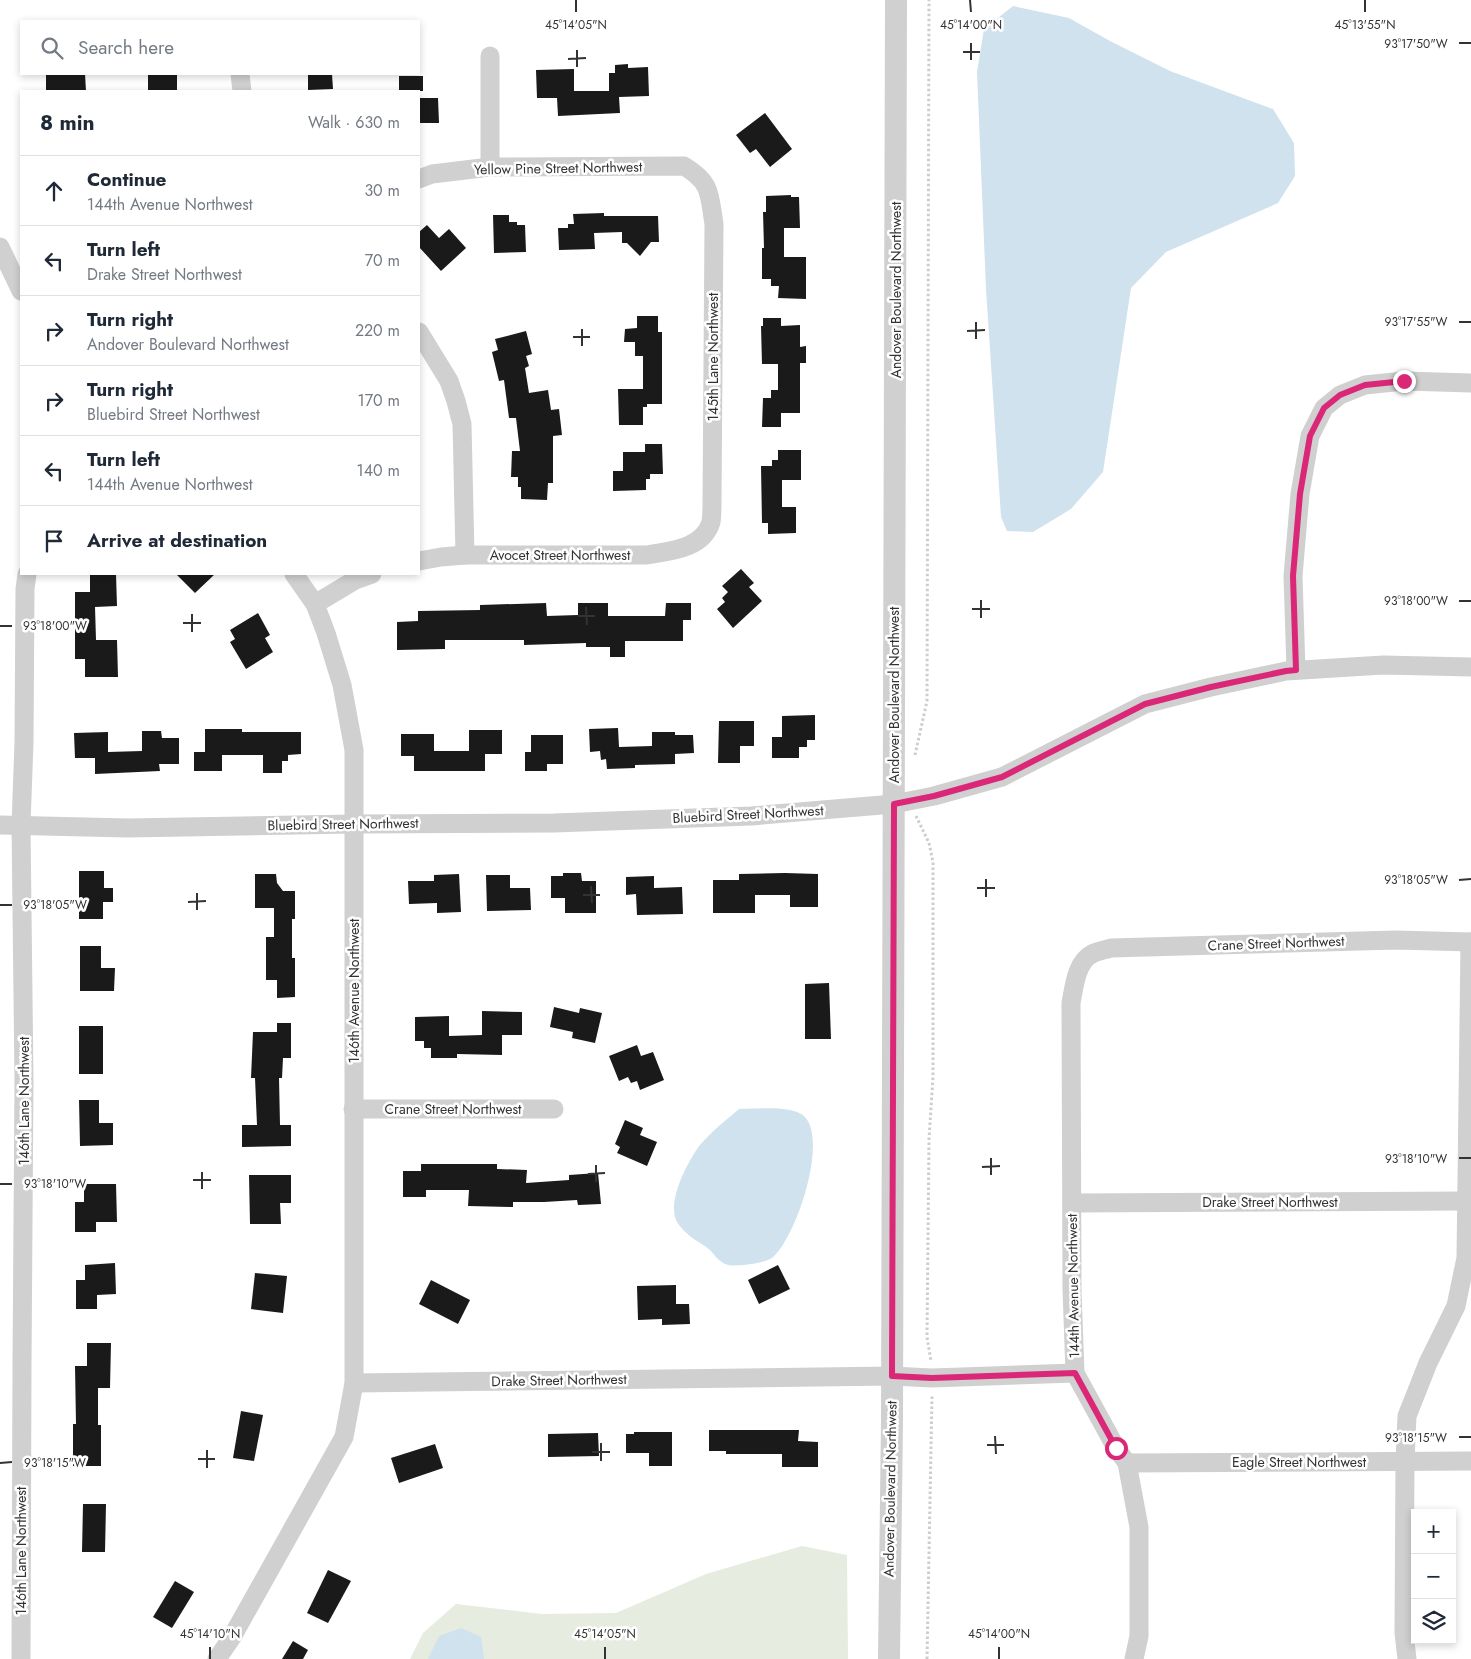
<!DOCTYPE html>
<html lang="en">
<head>
<meta charset="utf-8">
<style>
  body { margin:0; font-family:Jost,sans-serif; background:#f2f2f3; color:#1f2937 }
  .controls { position:absolute; right:15px; bottom:15px; display:grid; overflow:hidden; border-radius:0px; box-shadow:0 2px 8px #0003 }
  .controls button { width:45px; height:45px; display:grid; place-items:center; padding:0; border:0; border-bottom:1px solid #e0e1e3; background:#fff; color:#1f2937; font:25px sans-serif }
  .stop { position:absolute; width:15px; height:15px; margin:-11px; border:4px solid #db2777; border-radius:50%; background:#fff }
  .stop.end { background:#db2777; border-color:#fff; box-shadow:0 1px 5px #0008 }
  .list { margin:0; padding:0; list-style:none }
  h2 { display:flex; justify-content:space-between; align-items:center; height:65px; margin:0; padding:0 20px; font-size:21px }
  h2 small { font-size:16px; font-weight:400; color:#747a83 }
  .list li { display:grid; grid-template-columns:32px 1fr auto; gap:15px; align-items:center; box-sizing:border-box; height:70px; padding:0 20px; border-top:1px solid #e0e1e3 }
  .list b { display:block; font-size:19px; white-space:nowrap }
  .list p { margin:0; font-size:16px; white-space:nowrap; color:#747a83 }
  .list em { font-size:16px; font-style:normal; color:#747a83 }
  .icon { flex:none; width:28px; height:28px; fill:none; stroke:currentColor; stroke-width:2; stroke-linecap:round; stroke-linejoin:round }
  .map { position:relative; flex:none; width:1471px; height:1659px; overflow:hidden }
  .search { position:absolute; background:#fff; box-shadow:0 2px 8px #0003; left:20px; top:20px; width:400px; height:55px; display:flex; align-items:center; gap:12px; box-sizing:border-box; padding:0 18px; border-radius:0px; color:#747a83; font-size:19px }
  .panel { position:absolute; background:#fff; box-shadow:0 2px 8px #0003; left:20px; top:90px; width:400px; height:485px; border-radius:0px }
  .map>svg:first-child { display:block }
  .green { fill:#e6ecdf }
  .water { fill:#cfe2ee }
  .building { fill:#1a1a1a }
  .lines { fill:none; stroke-linecap:round; stroke-linejoin:round }
  .path { stroke:#cdcdcd; stroke-width:3; stroke-dasharray:2.5 2.5; stroke-linecap:butt }
  .minor { stroke:#d0d0d0; stroke-width:19 }
  .tertiary { stroke:#d0d0d0; stroke-width:22 }
  .route { stroke:#db2777; stroke-width:6 }
  .ticks { fill:none; stroke:#333; stroke-width:2 }
  .labels { text-anchor:middle; dominant-baseline:central; stroke-width:5; stroke-linejoin:round; paint-order:stroke }
  .street-label { font-size:14px; fill:#333; stroke:#fff }
  .ticks-label { font-size:12px; text-anchor:middle; fill:#333; stroke:#fff; stroke-width:5; stroke-linejoin:round; paint-order:stroke }
</style>
</head>
<body>
<div class="map">
<svg width="1471" height="1659" viewBox="0 0 1471 1659">
  <rect width="100%" height="100%" fill="#fff"/>
  <path class="green" d="M802,1546l45,9 1,104h-438l13,-26 33,-29 86,10 74,-1 90,-39z"/>
  <g class="water">
    <path d="M1013,6l56,12 41,23 60,30 103,38 21,34 1,33 -17,27 -112,49 -35,36 -28,184 -32,37 -38,23 -26,-1 -6,-14 -15,-228 -9,-217 7,-43z"/>
    <path d="M739,1109c16,0 55,-4 66,8 23,25 -9,121 -33,141 -7,5 -35,9 -44,7 -11,-3 -14,-13 -23,-19 -10,-6 -21,-13 -28,-24 -11,-20 11,-61 23,-77 11,-13 26,-25 39,-36z"/>
    <path d="M461,1628l20,9 3,22h-56l11,-23z"/>
  </g>
  <g class="building">
    <path d="M628,64v4l20,-1 1,29 -30,1 1,16 -62,3 -1,-18h-20l-1,-28 38,-1v22h35v-18h6v-8z"/>
    <path d="M46,74h39l1,17h-40z"/>
    <rect x="148" y="74" width="29" height="17"/>
    <path d="M308,74h24l1,15 -25,1z"/>
    <rect x="399" y="76" width="24" height="15"/>
    <path d="M419,98h19l1,25h-20z"/>
    <path d="M765,113l27,36 -22,18 -14,-18 -6,4 -14,-18z"/>
    <path d="M791,195v2h8l1,31h-16v29h22v42l-28,-1 1,-12h-8v-7h-9v-31h2l-1,-36h3v-16z"/>
    <path d="M604,213v3h54l1,26h-8l-11,14 -13,-13h-5v-11l-28,1 1,16 -36,1 -1,-22h10v-4h6l-1,-10z"/>
    <path d="M493,215h16v7h8v3h8l1,27 -32,1z"/>
    <path d="M427,225l12,13 10,-9 17,19 -25,23 -22,-24v-15z"/>
    <path d="M637,316h21v16h4v72h-15v3h-4v18h-24l-1,-36h25v-33h-8v-14h-11l1,-13 12,-1z"/>
    <path d="M763,318h18v8l19,-1v22l6,-1v17h-6v50h-19v14h-19l1,-29h8v-8h7v-26h-16l-1,-38h2z"/>
    <path d="M526,331l6,23 -6,2 3,10 -4,2 4,25 19,-3 3,20 8,-1 3,26 -9,1v47h-5l-1,17 -26,-1v-12h-3v-10h-7l1,-26h8l-4,-33h-7l-5,-38 -5,1 -7,-29 6,-2 -3,-11z"/>
    <path d="M645,444h17l1,30h-13v5h-4v11l-33,1v-20h10v-19h22z"/>
    <path d="M778,450h23v30h-19v27h14v26l-28,1v-11h-6l-1,-57h11v-6h6z"/>
    <path d="M741,569l13,14 -5,4 13,14 -29,27 -16,-19 8,-7 -3,-4 6,-6 -6,-6z"/>
    <path d="M90,574h26l1,32 -22,1 1,33h21l1,37h-33v-18h-10v-67h15z"/>
    <path d="M176,574h39l-20,19z"/>
    <path d="M546,603l1,13 31,-1v-12h30v13h57l1,-13h25v17h-8v21h-58v16h-15v-10h-24v-4l-62,2v-5h-79v9l-48,1v-28l21,-1v-10l62,-1v-5z"/>
    <path d="M258,613l12,22 -5,3 8,14 -27,17 -16,-27 5,-3 -5,-9z"/>
    <path d="M815,715v25h-8v7h-8v11h-27v-21h10v-21z"/>
    <path d="M719,721h35v25h-14v17h-22z"/>
    <path d="M618,728l1,19 33,-1v-14h23v3h18l1,18 -19,1v10l-40,1v3l-28,1 -1,-10 -5,1 -1,-9 -10,1 -1,-23z"/>
    <path d="M205,729h37v3h59v22l-13,1v6h-6v12h-19v-18h-41v16h-28v-19h11z"/>
    <path d="M469,730h33v24h-17v17h-71v-15h-13v-22h33v17h35z"/>
    <path d="M142,731h19l1,7h17v26h-20l1,7 -65,3v-16h-20l-1,-25 34,-1v20l34,-1z"/>
    <path d="M531,735h32v29h-16v7h-22v-19h6z"/>
    <path d="M79,871h25v17h9v14h-10v17h-24z"/>
    <path d="M563,873h18l1,8h14v32h-31v-15h-14v-22h12z"/>
    <path d="M785,873l33,1v33h-28v-12h-35v18h-42v-33h26v-6z"/>
    <path d="M255,874h21l1,9 6,8h12v28h-3v39h3v39l-18,1v-18h-11v-43h8v-29h-19z"/>
    <path d="M459,874l2,38 -24,1v-10l-28,1 -1,-23h26v-6z"/>
    <path d="M486,875h24v13h20l1,22 -44,1z"/>
    <path d="M654,876v12l28,-1 1,27 -46,1 -1,-21 -10,1v-18z"/>
    <path d="M80,946h21v22h14l-1,23h-34z"/>
    <path d="M829,983l2,56h-26v-55z"/>
    <path d="M554,1007l25,6 1,-5 22,5 -7,30 -23,-5 1,-6 -23,-5z"/>
    <path d="M482,1011l40,1v23h-20v20l-45,-1v4h-26v-10h-7v-7h-9v-24l34,-1v20l33,-1z"/>
    <path d="M277,1023h14v35h-8l-1,20h-3l1,47h11v21l-49,1v-22h15l-2,-47h-4l2,-46h24z"/>
    <rect x="79" y="1026" width="24" height="48"/>
    <path d="M637,1045l4,11 12,-4 11,28 -24,10 -3,-9 -6,2 -3,-6 -9,4 -10,-25z"/>
    <path d="M79,1100h20v23h14v22l-33,1z"/>
    <path d="M625,1120l18,8 -3,7 17,7 -10,24 -30,-13 3,-6 -5,-3z"/>
    <path d="M421,1164h76v5l30,1 -1,13 43,-3v-5l29,-2 3,31 -23,1 -1,-5 -33,2h-31v5l-45,-1 1,-16h-43v7h-23v-26h18z"/>
    <path d="M249,1175h42v28h-11l1,21h-31z"/>
    <path d="M84,1184h32l1,38h-21v10h-21v-30h9z"/>
    <path d="M115,1263l1,31 -19,1v14h-21v-29h9v-15z"/>
    <path d="M778,1265l12,24 -31,15 -11,-24z"/>
    <path d="M255,1273l32,3 -4,37 -32,-4z"/>
    <path d="M431,1280l39,20 -12,24 -39,-20z"/>
    <path d="M676,1285v19h13l1,20 -28,1v-6l-24,1 -1,-34z"/>
    <path d="M87,1343h24l-1,45h-12v37h3v41h-28v-42h3l-1,-58h12z"/>
    <path d="M241,1411l22,4 -9,46 -21,-3z"/>
    <path d="M709,1430h90l-1,11 20,1v25h-36v-13h-56v-3h-17z"/>
    <path d="M634,1432h38v34h-23v-13h-23v-19h8z"/>
    <path d="M598,1433l1,23 -51,1v-23z"/>
    <path d="M435,1444l8,24 -44,15 -8,-25z"/>
    <path d="M83,1504h23l-1,48h-23z"/>
    <path d="M328,1570l23,11 -23,42 -21,-10z"/>
    <path d="M175,1581l19,11 -22,36 -19,-11z"/>
    <path d="M293,1641l15,9 -5,9h-21z"/>
  </g>
  <g class="lines">
    <g class="path">
      <path d="M915,755l12,-54 2,-701"/>
      <path d="M916,816l13,27 4,19v215l-4,62 -2,198 4,24"/>
      <path d="M927,1659l5,-264"/>
    </g>
    <g class="minor">
      <path d="M240,74l2,17"/>
      <path d="M490,167v-111"/>
      <path d="M419,179l13,-5 58,-7 194,-1c28,17 25,28 30,58l-2,278c0,6 0,14 -1,20 -8,27 -41,29 -64,33h-182l-24,2 -22,4"/>
      <path d="M0,247l21,44"/>
      <path d="M419,332l30,49 7,20 6,23 3,131"/>
      <path d="M315,604l40,-24 17,-6"/>
      <path d="M1296,670l-3,-94 7,-82 10,-58 14,-28 16,-13 25,-10 39,-4 67,2"/>
      <path d="M0,825l128,3 226,-4 200,-1 197,-7 143,-12 40,-8 68,-19 143,-73 66,-17 75,-16 97,-6 88,2"/>
      <path d="M353,1109h201"/>
      <path d="M1072,1203l396,-2"/>
      <path d="M354,1383l538,-7 40,2 143,-5"/>
      <path d="M1127,1463l344,-2"/>
      <path d="M21,1659l1,-295 2,-283 -3,-256 3,-83 1,-153 2,-15"/>
      <path d="M217,1659l15,-22 112,-200 10,-54v-633l-12,-65 -16,-52 -11,-29 -21,-30"/>
      <path d="M1134,1659l5,-23v-109l-12,-64 -11,-15 -41,-75 -3,-83 -1,-287c3,-15 5,-41 21,-49 5,-3 13,-4 19,-6l285,-8 75,2"/>
      <path d="M1407,1659l-3,-26 1,-172 2,-45 21,-53 28,-57 10,-48 4,-316"/>
    </g>
    <path class="tertiary" d="M889,1659l3,-239 4,-1420"/>
  </g>
  <g class="lines">
    <path class="route" d="M1116,1448l-41,-75 -143,5 -40,-2 2,-572 40,-8 68,-19 143,-73 66,-17 75,-16 10,-1 -3,-94 7,-82 10,-58 14,-28 16,-13 25,-10 39,-4"/>
  </g>
  <path class="ticks" d="M576,0v12M970,0l1,12M1365,0v12M971,43v17M1459,43h12M577,50v17M963,52h17M568,59l18,-1M976,322v17M1459,322h12M582,329v17M967,331l18,-1M573,337h17M981,600v18M1459,601h12M586,607l1,18M972,609h18M192,614v18M578,616h17M183,623h18M0,626h12M986,879v18M1459,880l12,-1M591,886l1,17M977,888h18M197,893v17M583,895h17M188,902l18,-1M0,905h12M991,1158v17M1459,1158h12M596,1165v17M982,1167l18,-1M202,1172v17M588,1174l17,-1M193,1180h18M0,1184h12M995,1436l1,18M1459,1437h12M601,1443v18M987,1445h17M207,1450v18M592,1452h18M198,1459h17M0,1463l12,-1M210,1647v12M605,1647v12M999,1647v12"/>
  <g class="labels">
    <g class="street-label">
      <text transform="translate(558 168) rotate(-1)">Yellow Pine Street Northwest</text>
      <text transform="translate(896 290) rotate(-90)">Andover Boulevard Northwest</text>
      <text transform="translate(713 357) rotate(-90)">145th Lane Northwest</text>
      <text x="560" y="555">Avocet Street Northwest</text>
      <text transform="translate(894 695) rotate(-90)">Andover Boulevard Northwest</text>
      <text transform="translate(748 814) rotate(-3)">Bluebird Street Northwest</text>
      <text transform="translate(343 824) rotate(-1)">Bluebird Street Northwest</text>
      <text transform="translate(1276 943) rotate(-2)">Crane Street Northwest</text>
      <text transform="translate(354 991) rotate(-90)">146th Avenue Northwest</text>
      <text transform="translate(24 1101) rotate(-90)">146th Lane Northwest</text>
      <text x="453" y="1109">Crane Street Northwest</text>
      <text x="1270" y="1202">Drake Street Northwest</text>
      <text transform="translate(1073 1286) rotate(-91)">144th Avenue Northwest</text>
      <text transform="translate(559 1380) rotate(-1)">Drake Street Northwest</text>
      <text x="1299" y="1462">Eagle Street Northwest</text>
      <text transform="translate(890 1489) rotate(-89)">Andover Boulevard Northwest</text>
      <text transform="translate(21 1551) rotate(-90)">146th Lane Northwest</text>
    </g>
  </g>
  <g class="ticks-label">
    <text x="576" y="29">45°14'05"N</text>
    <text x="971" y="29">45°14'00"N</text>
    <text x="1365" y="29">45°13'55"N</text>
    <text x="1416" y="48">93°17'50"W</text>
    <text x="1416" y="326">93°17'55"W</text>
    <text x="1416" y="605">93°18'00"W</text>
    <text x="55" y="630">93°18'00"W</text>
    <text x="1416" y="884">93°18'05"W</text>
    <text x="55" y="909">93°18'05"W</text>
    <text x="1416" y="1163">93°18'10"W</text>
    <text x="55" y="1188">93°18'10"W</text>
    <text x="1416" y="1442">93°18'15"W</text>
    <text x="55" y="1467">93°18'15"W</text>
    <text x="210" y="1638">45°14'10"N</text>
    <text x="605" y="1638">45°14'05"N</text>
    <text x="999" y="1638">45°14'00"N</text>
  </g>
</svg>
<div class="controls">
<button>+</button>
<button>−</button>
<button><svg class="icon" aria-label="layers" viewBox="0 0 24 24"><path d="M12 4l9 5-9 5-9-5zM3 14l9 5 9-5"/></svg></button>
</div>
<div class="stop" style="left:1116px;top:1448px"></div>
<div class="stop end" style="left:1404px;top:381px"></div>
<div class="search"><svg class="icon" aria-label="search" viewBox="0 0 24 24"><circle cx="10" cy="10" r="6"/><path d="M15 15l6 6"/></svg>Search here</div>
<section class="panel">
<h2>8 min<small>Walk · 630 m</small></h2>
<ul class="list">
<li><svg class="icon" aria-label="ahead" viewBox="0 0 24 24"><path d="M12 20V5M6 11l6-6 6 6"/></svg><div><b>Continue</b><p>144th Avenue Northwest</p></div><em>30 m</em></li>
<li><svg class="icon" aria-label="left" viewBox="0 0 24 24"><path d="M17 20v-9H6M10 6l-5 5 5 5"/></svg><div><b>Turn left</b><p>Drake Street Northwest</p></div><em>70 m</em></li>
<li><svg class="icon" aria-label="right" viewBox="0 0 24 24"><path d="M7 20v-9h11M14 6l5 5-5 5"/></svg><div><b>Turn right</b><p>Andover Boulevard Northwest</p></div><em>220 m</em></li>
<li><svg class="icon" aria-label="right" viewBox="0 0 24 24"><path d="M7 20v-9h11M14 6l5 5-5 5"/></svg><div><b>Turn right</b><p>Bluebird Street Northwest</p></div><em>170 m</em></li>
<li><svg class="icon" aria-label="left" viewBox="0 0 24 24"><path d="M17 20v-9H6M10 6l-5 5 5 5"/></svg><div><b>Turn left</b><p>144th Avenue Northwest</p></div><em>140 m</em></li>
<li><svg class="icon" aria-label="arrive" viewBox="0 0 24 24"><path d="M6 21V4h12l-3 4 3 4H6"/></svg><div><b>Arrive at destination</b></div></li>
</ul>
</section>
</div>
</body>
</html>
